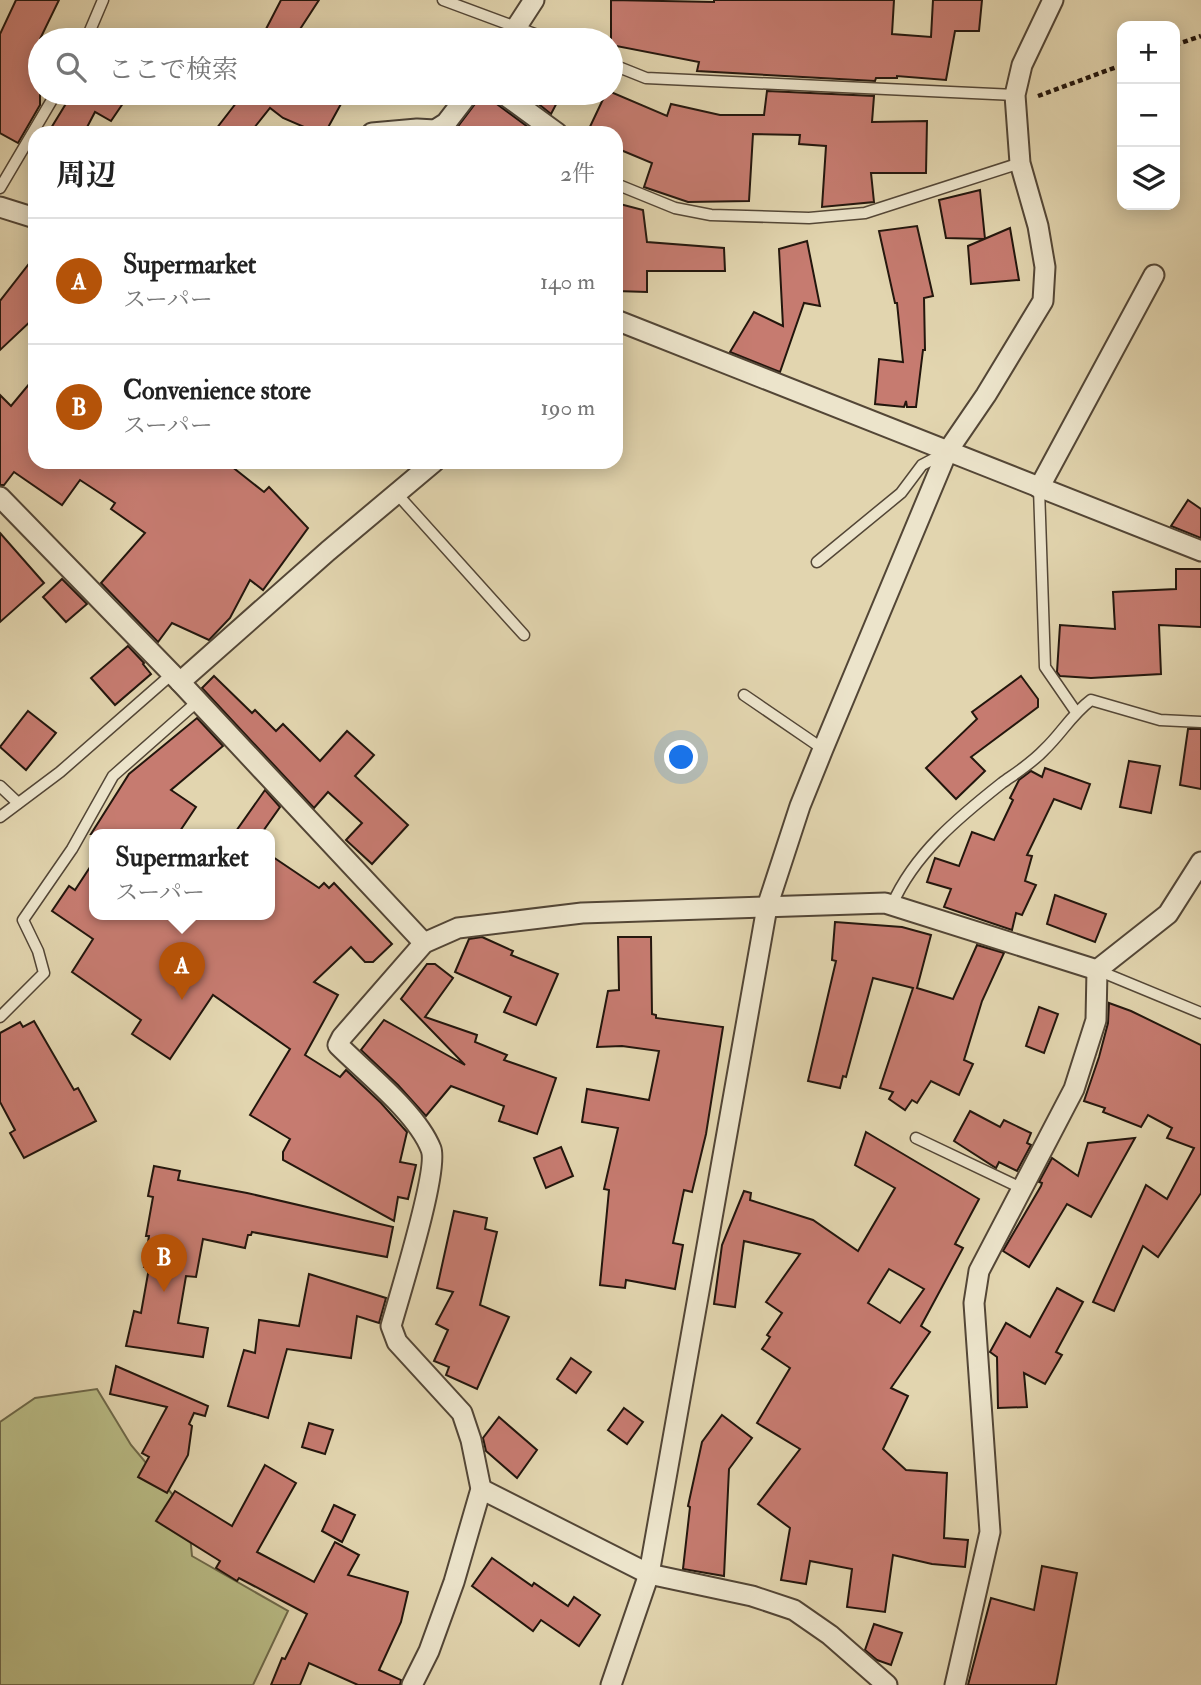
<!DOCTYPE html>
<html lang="ja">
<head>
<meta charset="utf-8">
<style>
  body { margin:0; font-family:"IM FELL Double Pica","Noto Serif JP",serif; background:#f2f2f2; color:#222 }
  .controls { position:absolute; right:21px; top:21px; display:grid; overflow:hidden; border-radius:14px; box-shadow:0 4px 18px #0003 }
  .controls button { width:63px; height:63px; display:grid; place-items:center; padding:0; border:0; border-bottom:2px solid #e0e0e0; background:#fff; color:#222; font:35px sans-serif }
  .you { position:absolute; left:682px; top:758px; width:24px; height:24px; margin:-18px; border:5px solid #fff; border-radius:50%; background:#1a73e8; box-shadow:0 0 0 10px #1a73e833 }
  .badge { display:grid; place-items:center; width:46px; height:46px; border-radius:50%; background:#b45309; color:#fff; font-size:23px; font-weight:700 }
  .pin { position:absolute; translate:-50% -58px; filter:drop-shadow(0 2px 4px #0008) }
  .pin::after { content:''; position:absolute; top:37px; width:24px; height:21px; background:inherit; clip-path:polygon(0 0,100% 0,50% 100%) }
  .popup { position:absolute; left:89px; top:829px; width:186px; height:91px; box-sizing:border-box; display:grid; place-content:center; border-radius:14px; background:#fff; filter:drop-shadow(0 2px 5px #0005); font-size:23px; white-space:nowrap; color:#767676 }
  .popup b { font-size:26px; color:#222 }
  .popup::after { content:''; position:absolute; left:50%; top:100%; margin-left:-14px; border:14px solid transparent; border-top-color:#fff }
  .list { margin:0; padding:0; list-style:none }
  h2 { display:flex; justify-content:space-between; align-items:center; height:91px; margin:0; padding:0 28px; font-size:30px }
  h2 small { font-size:23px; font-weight:400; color:#767676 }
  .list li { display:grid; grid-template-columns:46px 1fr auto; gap:21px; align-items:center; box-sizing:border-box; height:126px; padding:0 28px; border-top:2px solid #e0e0e0 }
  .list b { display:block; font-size:26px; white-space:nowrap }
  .list p { margin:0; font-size:23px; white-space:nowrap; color:#767676 }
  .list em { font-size:23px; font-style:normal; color:#767676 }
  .icon { flex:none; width:38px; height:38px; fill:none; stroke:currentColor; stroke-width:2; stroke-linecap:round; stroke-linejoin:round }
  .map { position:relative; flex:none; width:1201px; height:1685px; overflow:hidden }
  .search { position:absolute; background:#fff; box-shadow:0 4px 18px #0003; left:28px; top:28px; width:595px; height:77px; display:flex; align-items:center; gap:18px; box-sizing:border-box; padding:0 24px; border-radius:38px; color:#767676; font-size:26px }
  .panel { position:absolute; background:#fff; box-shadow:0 4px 18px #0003; left:28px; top:126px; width:595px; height:343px; border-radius:21px }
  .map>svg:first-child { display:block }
  .green { fill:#b9bc86; stroke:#6e694a; stroke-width:2 }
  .building { fill:#c67b70; stroke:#23160d; stroke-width:2; fill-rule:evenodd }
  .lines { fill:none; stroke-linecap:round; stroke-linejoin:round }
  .service-casing { stroke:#534636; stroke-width:13 }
  .minor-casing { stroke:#534636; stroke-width:23 }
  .path { stroke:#23160d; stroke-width:4.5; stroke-dasharray:5 3.5; stroke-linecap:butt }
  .service { stroke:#ece4cb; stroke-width:10 }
  .minor { stroke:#ece4cb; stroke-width:19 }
</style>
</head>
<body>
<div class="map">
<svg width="1201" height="1685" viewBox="0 0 1201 1685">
  <rect width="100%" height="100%" fill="#e2d5af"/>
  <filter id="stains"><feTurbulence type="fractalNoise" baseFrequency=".00286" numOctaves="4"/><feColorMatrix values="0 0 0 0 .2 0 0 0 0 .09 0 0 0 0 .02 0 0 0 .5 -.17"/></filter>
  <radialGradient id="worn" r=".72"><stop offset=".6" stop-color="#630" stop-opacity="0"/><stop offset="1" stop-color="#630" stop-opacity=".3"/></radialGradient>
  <path class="green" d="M97,1389l34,56 57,68 4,43 96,55 -35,74h-253v-263l35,-24z"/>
  <g class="building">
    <path d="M16,0h43l-19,39v66l-22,38 -18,-10v-99z"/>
    <path d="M281,0h38l-26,40h-14l-14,-9z"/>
    <path d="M611,0l103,2v-2h180l-2,34 39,3 2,-37h49l-3,31h-24l-9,49 -49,-4v2h-21l-1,3 -178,-10 2,-9 -88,-17z"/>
    <path d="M767,91l107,5 -2,26 55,-1 -1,52h-55l3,29 -52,5 4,-61 -27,-2 1,-9 -47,-1 -4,67 -61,1 -44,-15 8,-24 -36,-15v-15h-29l19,-40 5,-1 56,24 4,-12 49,11h44z"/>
    <path d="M63,93h67l-19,28 -16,-9 -11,21h-36l22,-36z"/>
    <path d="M247,93h100l-22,40h-7l-35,-15 -13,-10 -20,25h-37l27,-35 5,3 4,-7z"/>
    <path d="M525,93h37l-11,21z"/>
    <path d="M481,96l13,6 42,31h-83z"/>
    <path d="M980,190l5,49 -39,-1 -7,-38z"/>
    <path d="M616,203l27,7 4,32 77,6 1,23h-78v21l-31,-1z"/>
    <path d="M917,226l16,70 -9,2 1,52h-2l-7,57h-9l-1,-6 -2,6 -29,-3 4,-45 24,3 -6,-59h-2l-16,-72z"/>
    <path d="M1010,228l9,52 -48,4 -3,-38z"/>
    <path d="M807,241l13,65 -16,-3 -24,69 -50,-20 24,-40 29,14 -4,-77z"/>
    <path d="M35,256v61l-35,33v-49z"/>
    <path d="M35,377v85h191l38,30 5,-5 39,41 -45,62 -13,-10 -20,38 -21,22 -37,-17 -14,19 -57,-59 44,-50 -34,-24 4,-6 -35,-23 -18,25 -48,-33 -10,13h-4v-90l11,11z"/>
    <path d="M1188,500l13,9v29l-30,-12z"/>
    <path d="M0,533l44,50 -44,39z"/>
    <path d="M1176,569h25v58l-42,-2 2,49 -70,4 -31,-2 -3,-4 3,-47 55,4 -2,-37 63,-3z"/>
    <path d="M62,579l25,25 -21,18 -23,-25z"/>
    <path d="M128,646l16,17 -1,1 8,10 -36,31 -24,-27z"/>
    <path d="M214,676l38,37 3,-3 21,21 7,-7 37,37 27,-30 27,24 -19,21 53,49 -36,39 -26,-24 16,-17 -34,-31 -14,16 -112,-120z"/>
    <path d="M1021,676l17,23v8l-67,50 14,14 -29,28 -30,-31 51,-49 -5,-7z"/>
    <path d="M28,711l28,22 -30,37 -26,-23z"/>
    <path d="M197,718l26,28 -52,44 25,17 -18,27h-87l38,-60z"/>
    <path d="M1188,729h13v60l-21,-4z"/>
    <path d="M1129,761l31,5 -9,47 -31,-6z"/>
    <path d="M1045,768l45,16 -9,25 -27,-10 -27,56 5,1 -7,25 11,4 -14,30 -6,-2 -4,17 -68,-23 7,-18 -24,-7 8,-24 24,8 13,-34 22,8 19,-40 -3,-2 9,-18 12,-9 11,6z"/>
    <path d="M265,790l15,17 -19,27h-27z"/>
    <path d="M270,855l49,33 5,-5 5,5 5,-5 58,61 -19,18h-8l-14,-15 -37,35 24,13 -33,60 35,22 6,-7 35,33 26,29 -7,30 16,3 -8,34 -10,-2 -4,24 -111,-61v-8l7,-13 -40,-24 40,-66 -77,-54 -43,64 -38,-25 9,-14 -69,-48 21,-33 -41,-28 17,-25 6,4 19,-29v53h176z"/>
    <path d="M1055,895l51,19 -11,28 -48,-18z"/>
    <path d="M835,922l67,5 29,8 -14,53 36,11 24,-54 27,8 -22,48 -18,59 9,4 -14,31 -28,-14 -14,22 -5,-3 -7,10 -16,-11 4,-7 -13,-4 33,-100 -40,-10 -27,99 -3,-1 -3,12 -32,-7 28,-120 -4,-1z"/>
    <path d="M482,937l31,14 -2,4 47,19 -22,51 -32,-13 7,-15 -56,-25 14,-33z"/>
    <path d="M618,937h33l1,77 4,1v3l67,9 -17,107 -14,58 -8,-2 -11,53 10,2 -8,44 -49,-9 -1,8 -25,-3 9,-95 -5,-1 14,-61 -36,-6 5,-33 62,11 10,-49 -37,-5 -25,1 11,-56 11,-1z"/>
    <path d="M427,964h8l18,14 -28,39 52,18 -2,7 32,13 -3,5 52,18 -19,56 -38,-13 5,-15 -53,-20 -25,30 -28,-31 -37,-35 23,-30 81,45 -64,-66z"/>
    <path d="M1109,1003l22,8 70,34v148l-43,64 -15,-11 -29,65 -21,-9 53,-117 21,14 27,-51 -27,-10 5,-10 -24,-13 -7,12 -38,-15 2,-4 -21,-7 15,-44 9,-34z"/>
    <path d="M1039,1007l19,7 -14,39 -18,-7z"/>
    <path d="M34,1021l40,69 4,-2 18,33 -72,37 -14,-25 5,-3 -15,-28v-69l20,-11 3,5z"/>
    <path d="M970,1111l30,16 4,-7 27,13 -4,10 4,2 -14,26 -18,-9 -3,6 -42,-27z"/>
    <path d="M866,1132l113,67 -24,45 8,4 -42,78 9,6 -39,56 17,8 -25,53 23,21 41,3 -3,65 24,2 -3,27 -33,-3 -39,-9 -8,57 -38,-5 5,-38 -42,-8 -4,23 -25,-4 9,-52 -32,-24 42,-55 -43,-26 33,-55 -28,-19 8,-12 -3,-2 15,-22 -16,-11 34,-48 -56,-13 -9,66 -21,-3 8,-59 22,-54 7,2 -1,7 63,20 45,31 37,-63 -40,-23zM889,1269l35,20 -24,34 -32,-20z"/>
    <path d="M1135,1138l-44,79 -24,-13 -38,63 -26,-16 38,-65 1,-3 -3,-1 13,-24 26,18 10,-33z"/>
    <path d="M561,1147l12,29 -27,12 -12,-30z"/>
    <path d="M154,1166l26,5 -2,9 69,13 146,34 -6,30 -135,-25 -1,3h-3l-3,13 -42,-9 -7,38 -10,-1 -8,47 30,5 -5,29 -77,-11 8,-35 7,2 8,-45 -5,-1 5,-31h-3l7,-39 -5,-1z"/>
    <path d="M454,1211l33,7 -2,11 12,3 -17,73 29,12 -32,72 -31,-14 3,-8 -15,-6 14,-31 -12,-6 17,-32 -16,-4z"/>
    <path d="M309,1274l77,24 -7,25 -22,-7 -6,42 -64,-9 -19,69 -40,-12 16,-56 11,3 4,-33 40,6z"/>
    <path d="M1057,1288l26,14 -27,50 6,3 -17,29 -21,-11 3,34 -29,1 -1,-51 -7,-5 16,-29 24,14z"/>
    <path d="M571,1358l20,14 -15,21 -19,-14z"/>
    <path d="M116,1366l92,40 -3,10 -11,-3 -5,11 3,2 -4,29 -21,38 -29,-16 11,-20 -7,-4 25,-46 -57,-13z"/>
    <path d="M624,1408l19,14 -16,22 -19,-14z"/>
    <path d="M722,1415l30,23 -23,31 -5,107 -41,-7 7,-62 -2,-1 14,-64z"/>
    <path d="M499,1417l38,33 -20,28 -31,-27 -3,-13z"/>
    <path d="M309,1423l24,7 -8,24 -23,-7z"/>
    <path d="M265,1465l31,18 -39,69 57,30 21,-40 24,13 -11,20 60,17 -7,30 -22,48 22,10 -1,5h-42l-49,-22 -9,22h-29l11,-27 3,1 22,-45 -68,-36 -2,3 -21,-13 4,-7 -64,-40 19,-30 57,35z"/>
    <path d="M334,1505l21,10 -13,27 -20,-11z"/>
    <path d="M492,1558l40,28 2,-3 34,23 6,-9 26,18 -21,31 -38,-26 -8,11 -61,-45z"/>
    <path d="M1042,1566l35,7 -21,112h-88l23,-87 43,12z"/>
    <path d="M874,1624l28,9 -11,32 -14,-5 -12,-10z"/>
  </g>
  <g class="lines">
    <g class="service-casing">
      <g id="service">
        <path d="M443,0l108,40"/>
        <path d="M86,40l17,-40"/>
        <path d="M611,64l35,14 369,17"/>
        <path d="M616,184l59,24 36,7 98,3 56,-5 155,-50"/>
        <path d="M0,188l56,-95"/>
        <path d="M1039,488l6,179 31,45"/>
        <path d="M398,495l126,140"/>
        <path d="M817,562l84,-69 21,-28 21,-11"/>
        <path d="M744,695l79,54"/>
        <path d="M0,786l18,17"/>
        <path d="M0,817l60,-45 112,-98"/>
        <path d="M892,905c22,-51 67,-88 110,-122 14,-10 30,-20 42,-33 18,-17 27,-35 47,-50l69,20 41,2"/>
        <path d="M1097,970l104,43"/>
        <path d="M0,1017l44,-44 -6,-22 -15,-31 49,-71 41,-73 85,-75"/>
        <path d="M916,1138l105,50"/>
      </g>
    </g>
    <g class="minor-casing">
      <g id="minor">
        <path d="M508,40l26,-40"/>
        <path d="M502,93l55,40"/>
        <path d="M372,133l45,-4 18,1 11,-7 23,-30"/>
        <path d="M0,207l35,11"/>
        <path d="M616,320l585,231"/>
        <path d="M1039,488l115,-213"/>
        <path d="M0,497l180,185 244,261"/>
        <path d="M180,682l148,-131 106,-89"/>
        <path d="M481,1489l168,85 103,22 42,14 36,25 57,50"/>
        <path d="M412,1685l17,-34 25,-69 27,-93 -10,-49 -9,-27 -65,-71 -6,-16c8,-29 48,-156 40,-177 -14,-36 -65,-76 -93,-104l4,-8 82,-94 34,-15 124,-15 303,-10 212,67"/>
        <path d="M611,1685l38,-111 118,-667 33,-101 23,-57 124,-297 39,-57 57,-94 2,-34 -7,-41 -18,-63 -5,-68 7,-30 31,-65"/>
        <path d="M955,1685l35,-153 -16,-229 5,-32 95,-182 22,-69 1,-50 71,-56 33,-52"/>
      </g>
    </g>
    <g class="path">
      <path d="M1175,45l26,-9"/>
      <path d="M1038,96l84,-31"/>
    </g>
    <use href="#service" class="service"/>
    <use href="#minor" class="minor"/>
  </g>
  <rect width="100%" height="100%" filter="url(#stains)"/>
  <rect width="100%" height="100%" fill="url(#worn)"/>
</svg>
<div class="controls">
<button>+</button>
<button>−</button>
<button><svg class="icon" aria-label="layers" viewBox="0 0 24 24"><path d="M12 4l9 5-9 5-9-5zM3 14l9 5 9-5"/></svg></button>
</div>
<div class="you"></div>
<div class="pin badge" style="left:182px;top:1000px">A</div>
<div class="popup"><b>Supermarket</b>スーパー</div>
<div class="pin badge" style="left:164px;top:1292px">B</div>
<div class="search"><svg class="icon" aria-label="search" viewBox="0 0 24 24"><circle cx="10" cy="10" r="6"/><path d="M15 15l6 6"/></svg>ここで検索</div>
<section class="panel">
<h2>周辺<small>2件</small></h2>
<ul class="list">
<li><span class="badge">A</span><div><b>Supermarket</b><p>スーパー</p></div><em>140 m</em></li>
<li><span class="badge">B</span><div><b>Convenience store</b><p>スーパー</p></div><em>190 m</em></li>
</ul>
</section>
</div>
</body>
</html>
